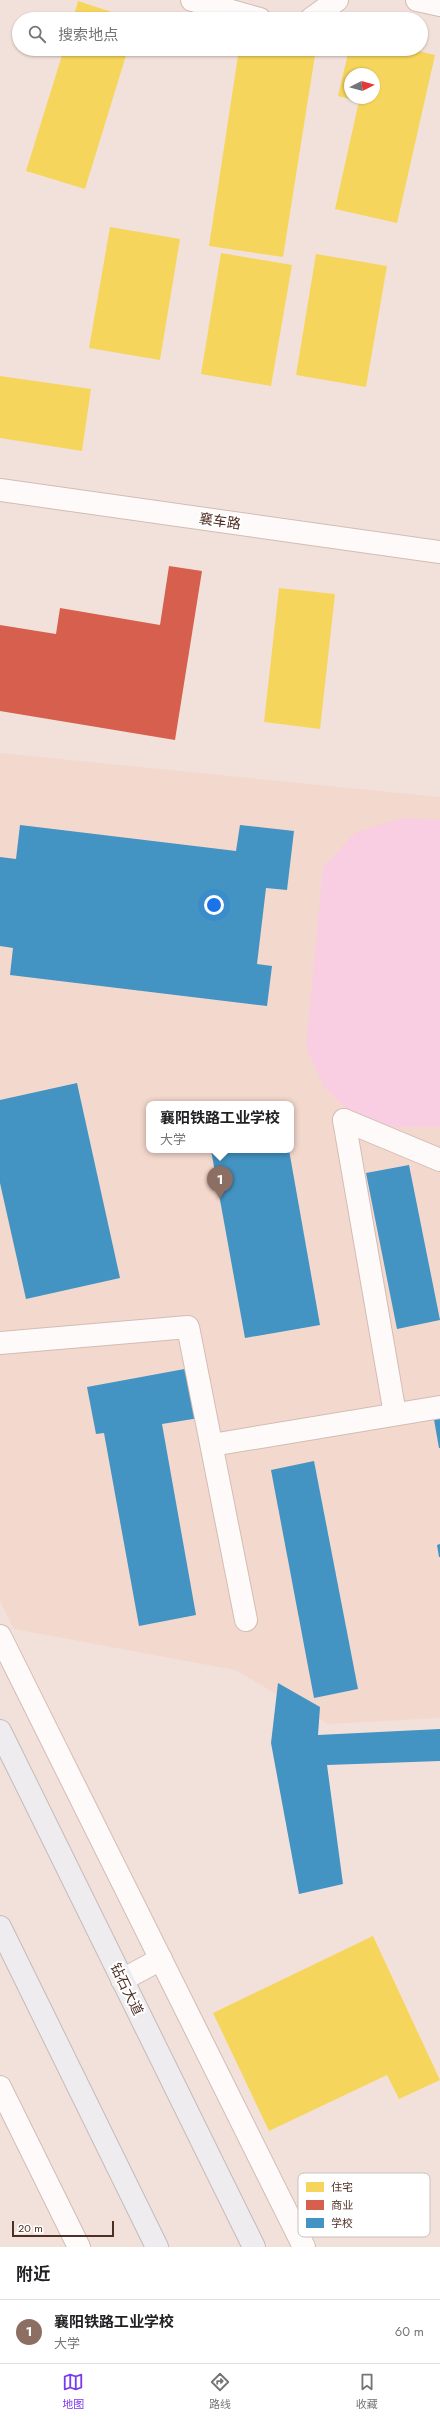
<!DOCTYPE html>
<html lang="zh">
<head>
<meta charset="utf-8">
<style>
  body { margin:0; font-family:Jost,"Noto Sans SC",sans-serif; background:#f2f2f2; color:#202124 }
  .compass { position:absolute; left:344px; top:68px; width:36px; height:36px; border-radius:50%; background:#fff; box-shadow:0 1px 3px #0004; rotate:84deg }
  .scale { position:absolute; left:12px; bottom:10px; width:102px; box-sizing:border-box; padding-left:4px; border:2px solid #4f2f24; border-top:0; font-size:11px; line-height:14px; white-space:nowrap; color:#4f2f24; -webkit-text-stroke:3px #fff; paint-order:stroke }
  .you { position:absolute; left:214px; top:905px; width:14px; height:14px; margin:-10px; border:3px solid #fff; border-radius:50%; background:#1a73e8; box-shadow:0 0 0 6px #1a73e833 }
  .badge { display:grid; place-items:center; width:26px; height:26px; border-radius:50%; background:#7c3aed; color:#fff; font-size:13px; font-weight:700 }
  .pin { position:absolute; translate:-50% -33px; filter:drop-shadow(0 1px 2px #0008) }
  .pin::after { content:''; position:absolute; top:21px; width:14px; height:12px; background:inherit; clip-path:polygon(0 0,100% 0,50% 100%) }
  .popup { position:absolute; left:146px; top:1101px; width:148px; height:52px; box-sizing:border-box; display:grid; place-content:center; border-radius:8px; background:#fff; filter:drop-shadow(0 1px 3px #0005); font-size:13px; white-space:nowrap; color:#757577 }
  .popup b { font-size:15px; color:#202124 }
  .popup::after { content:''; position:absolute; left:50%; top:100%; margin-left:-8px; border:8px solid transparent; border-top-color:#fff }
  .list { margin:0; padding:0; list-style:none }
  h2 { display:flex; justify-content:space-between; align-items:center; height:52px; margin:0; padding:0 16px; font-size:17px }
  h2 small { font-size:13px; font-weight:400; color:#757577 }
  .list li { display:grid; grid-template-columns:26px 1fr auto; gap:12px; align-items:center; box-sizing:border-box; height:64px; padding:0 16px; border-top:1px solid #e0e0e0 }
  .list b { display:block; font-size:15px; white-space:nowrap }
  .list p { margin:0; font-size:13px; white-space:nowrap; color:#757577 }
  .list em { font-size:13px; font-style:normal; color:#757577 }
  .icon { flex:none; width:22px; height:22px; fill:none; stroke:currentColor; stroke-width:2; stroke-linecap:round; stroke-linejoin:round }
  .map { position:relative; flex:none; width:440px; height:2247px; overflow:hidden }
  .search { position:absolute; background:#fff; box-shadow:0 1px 3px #0004; left:12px; right:12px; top:12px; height:44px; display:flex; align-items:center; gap:10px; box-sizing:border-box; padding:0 14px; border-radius:22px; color:#757577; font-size:15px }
  .sheet { height:116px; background:#fff }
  nav { display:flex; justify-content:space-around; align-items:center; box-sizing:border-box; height:56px; border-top:1px solid #e0e0e0; background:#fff; font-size:11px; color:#757577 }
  nav a { display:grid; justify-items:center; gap:2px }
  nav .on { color:#7c3aed }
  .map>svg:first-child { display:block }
  .built { fill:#f3d8cd; fill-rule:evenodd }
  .green { fill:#f9cee2 }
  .homes { fill:#f6d55c; fill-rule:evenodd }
  .shops { fill:#d6604d }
  .schools { fill:#4393c3 }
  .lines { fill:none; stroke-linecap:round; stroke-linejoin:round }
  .minor-casing { stroke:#d3bcb4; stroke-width:24 }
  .highway-casing { stroke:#c3babb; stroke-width:24 }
  .minor { stroke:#fdfaf9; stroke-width:22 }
  .highway { stroke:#efecef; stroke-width:22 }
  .labels { text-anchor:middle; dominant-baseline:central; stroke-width:4; stroke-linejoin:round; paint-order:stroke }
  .street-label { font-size:14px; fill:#4f2f24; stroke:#fff }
  .key { fill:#fff; stroke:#cac1bd; stroke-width:1 }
  .key-label { font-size:11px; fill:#4f2f24 }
</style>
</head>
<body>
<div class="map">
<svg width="440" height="2247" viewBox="0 0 440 2247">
  <rect width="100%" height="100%" fill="#f2e1da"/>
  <path class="built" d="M0,753l440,44v921l-112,6 -93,-54 -221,-41 -14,-28zM149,1104h142v46h-142z"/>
  <path class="green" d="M402,818l38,2v307h-44l-40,-8 -32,-32 -18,-40 17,-180 32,-34z"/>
  <g class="homes">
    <path d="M78,1l55,18h-60z"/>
    <path d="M64,49h64l-43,140 -59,-18z"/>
    <path d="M239,49h77l-33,208 -74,-11z"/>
    <path d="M349,49h61l25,6 -38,168 -62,-14 24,-108 -21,-5zM350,74h24v24h-24z"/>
    <path d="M110,227l70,12 -20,121 -71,-12z"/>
    <path d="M221,253l71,12 -21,121 -70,-12z"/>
    <path d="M316,254l71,12 -21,121 -70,-12z"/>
    <path d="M0,376l91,13 -9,62 -82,-13z"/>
    <path d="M279,588l56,6 -15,135 -56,-7z"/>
    <path d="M373,1936l67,144 -41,19 -12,-24 -118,56 -56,-118z"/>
  </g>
  <path class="shops" d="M169,566l33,5 -27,169 -175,-29v-86l56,9 4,-26 100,17z"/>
  <g class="schools">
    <path d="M20,825l216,26 4,-26 54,6 -7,59 -21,-2 -9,76 15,2 -5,40 -257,-31 3,-27 -13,-2v-89l16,2z"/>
    <path d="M77,1083l43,195 -94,21 -26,-116v-83z"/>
    <path d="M211,1150h78l31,175 -75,13z"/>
    <path d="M409,1165l31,155 -43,9 -31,-156z"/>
    <path d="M190,1368l9,50 -37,6 34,191 -57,11 -35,-193 -8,1 -9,-47z"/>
    <path d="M440,1413v35h-1l-6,-34z"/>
    <path d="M314,1461l44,228 -44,9 -43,-228z"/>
    <path d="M440,1544v13h-1l-2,-12z"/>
    <path d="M278,1683l42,24 -2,28 122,-6v32l-113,4 16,119 -44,10 -28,-151z"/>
  </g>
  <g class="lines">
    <g class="minor-casing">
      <g id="minor">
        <path d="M192,0l68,19"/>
        <path d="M417,0l23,5"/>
        <path d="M311,19l26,-19"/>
        <path d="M0,490l440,62"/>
        <path d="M344,1120l51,294"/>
        <path d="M344,1120l96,40"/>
        <path d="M0,1343l188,-16 58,293"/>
        <path d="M212,1445l228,-38"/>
        <path d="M0,1636l304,611"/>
        <path d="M122,1980l39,-21"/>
        <path d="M0,2087l79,160"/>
      </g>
    </g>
    <g class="highway-casing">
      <g id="highway">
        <path d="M0,1731l254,516"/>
        <path d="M0,1927l157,320"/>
      </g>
    </g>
    <use href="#minor" class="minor"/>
    <use href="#highway" class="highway"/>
  </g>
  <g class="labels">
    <g class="street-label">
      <text transform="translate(220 521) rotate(8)">襄车路</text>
      <text transform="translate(127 1989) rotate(64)">钻石大道</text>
    </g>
  </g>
  <rect x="298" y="2173" width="132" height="64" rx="6" class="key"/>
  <rect x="306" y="2182" width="18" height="10" fill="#f6d55c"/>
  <rect x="306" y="2200" width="18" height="10" fill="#d6604d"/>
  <rect x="306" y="2218" width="18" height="10" fill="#4393c3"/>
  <g class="key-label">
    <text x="331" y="2191">住宅</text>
    <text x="331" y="2209">商业</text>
    <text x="331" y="2227">学校</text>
  </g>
</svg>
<svg class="compass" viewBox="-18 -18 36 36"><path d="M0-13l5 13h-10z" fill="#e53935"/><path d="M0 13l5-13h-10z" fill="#757577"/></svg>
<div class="scale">20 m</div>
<div class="you"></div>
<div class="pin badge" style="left:220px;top:1199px;background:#8d6e63">1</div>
<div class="popup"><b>襄阳铁路工业学校</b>大学</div>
<div class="search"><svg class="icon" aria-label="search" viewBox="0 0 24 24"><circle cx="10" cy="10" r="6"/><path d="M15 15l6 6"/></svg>搜索地点</div>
</div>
<section class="sheet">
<h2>附近<small></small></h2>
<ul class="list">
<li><span class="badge" style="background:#8d6e63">1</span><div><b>襄阳铁路工业学校</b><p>大学</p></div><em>60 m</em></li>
</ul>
</section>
<nav>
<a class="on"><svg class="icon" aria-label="map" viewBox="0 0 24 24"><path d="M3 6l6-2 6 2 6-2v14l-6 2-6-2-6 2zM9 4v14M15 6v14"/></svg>地图</a>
<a><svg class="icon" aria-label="directions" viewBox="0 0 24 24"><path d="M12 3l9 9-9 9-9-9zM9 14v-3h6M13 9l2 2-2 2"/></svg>路线</a>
<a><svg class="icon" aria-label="saved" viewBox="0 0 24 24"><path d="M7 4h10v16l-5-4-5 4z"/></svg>收藏</a>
</nav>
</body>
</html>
